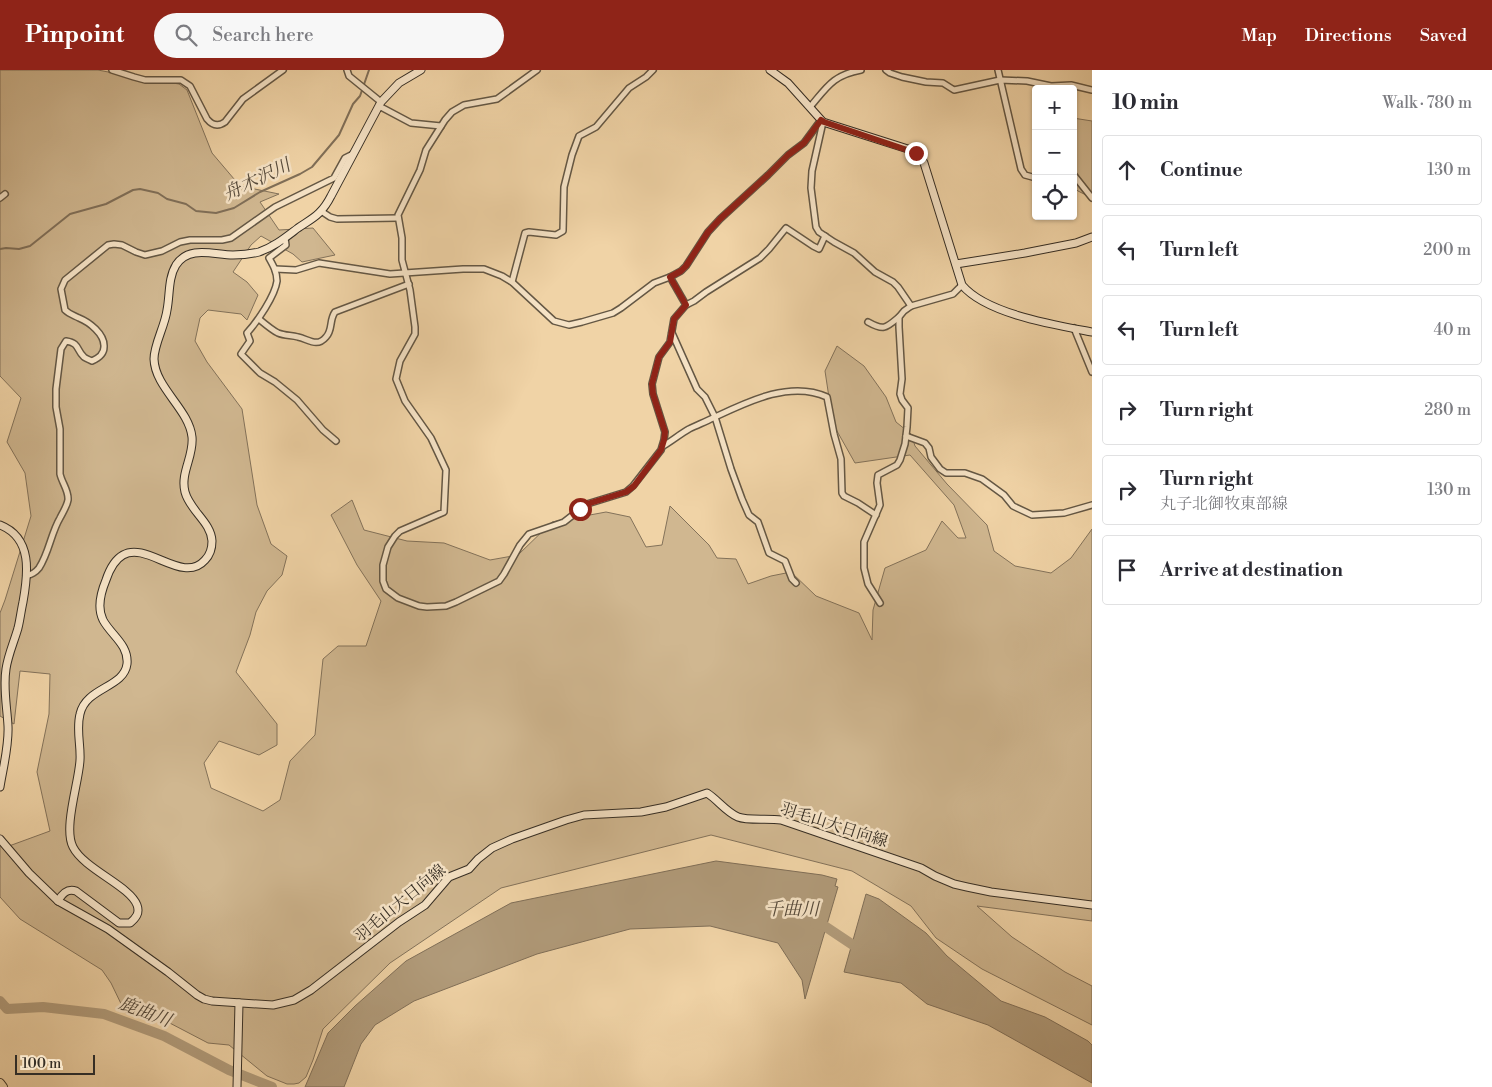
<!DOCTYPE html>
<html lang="en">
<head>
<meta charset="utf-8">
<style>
  body { margin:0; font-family:"Libre Bodoni","Noto Serif JP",serif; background:#f7f7f7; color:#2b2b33 }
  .controls { position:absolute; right:15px; top:15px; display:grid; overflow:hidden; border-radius:5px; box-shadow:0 1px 4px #0004 }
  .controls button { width:45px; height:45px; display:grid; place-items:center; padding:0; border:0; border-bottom:1px solid #e1e1e2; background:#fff; color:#2b2b33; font:25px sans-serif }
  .scale { position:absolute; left:15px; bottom:12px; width:80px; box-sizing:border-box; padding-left:5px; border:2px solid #362e24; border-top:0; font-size:14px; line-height:18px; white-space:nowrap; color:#362e24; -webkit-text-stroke:4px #f5e2c5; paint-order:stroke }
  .stop { position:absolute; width:15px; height:15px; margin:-11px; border:4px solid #8f2418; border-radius:50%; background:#fff }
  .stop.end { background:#8f2418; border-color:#fff; box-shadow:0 1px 5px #0008 }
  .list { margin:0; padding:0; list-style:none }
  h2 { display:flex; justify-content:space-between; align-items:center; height:65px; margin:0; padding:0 20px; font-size:21px }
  h2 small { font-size:16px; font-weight:400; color:#7c7c81 }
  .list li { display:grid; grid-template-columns:32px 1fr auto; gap:15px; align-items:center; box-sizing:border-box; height:70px; margin:0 10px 10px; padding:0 10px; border:1px solid #e1e1e2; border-radius:5px }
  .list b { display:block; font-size:19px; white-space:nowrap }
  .list p { margin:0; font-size:16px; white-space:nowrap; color:#7c7c81 }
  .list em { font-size:16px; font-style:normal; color:#7c7c81 }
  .icon { flex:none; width:28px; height:28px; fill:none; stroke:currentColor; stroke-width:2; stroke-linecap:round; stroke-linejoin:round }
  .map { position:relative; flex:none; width:1092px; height:1017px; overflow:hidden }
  header { display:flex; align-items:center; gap:30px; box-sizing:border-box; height:70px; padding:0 25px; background:#8f2418; color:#fff }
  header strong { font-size:24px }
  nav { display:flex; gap:28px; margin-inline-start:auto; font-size:18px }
  .search { width:350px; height:45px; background:#f7f7f7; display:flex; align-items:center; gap:12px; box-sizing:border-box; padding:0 18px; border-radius:28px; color:#7c7c81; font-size:19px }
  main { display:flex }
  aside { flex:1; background:#fff }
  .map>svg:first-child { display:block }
  .green { fill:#d0b790; stroke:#83725a }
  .water { fill:#b19b7a; stroke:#806f58 }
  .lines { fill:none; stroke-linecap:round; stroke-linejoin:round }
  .stream { stroke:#806f58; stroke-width:2 }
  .river { stroke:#b19b7a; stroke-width:10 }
  .street-casing { stroke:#645744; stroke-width:8 }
  .secondary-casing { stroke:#362e24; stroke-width:9 }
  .primary-casing { stroke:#362e24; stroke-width:10 }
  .street { stroke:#f5e2c5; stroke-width:5 }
  .secondary { stroke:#f5e2c5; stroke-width:7 }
  .primary { stroke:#f0d3a6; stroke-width:8 }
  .route { stroke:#8f2418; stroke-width:6 }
  .labels { text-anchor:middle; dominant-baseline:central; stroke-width:5; stroke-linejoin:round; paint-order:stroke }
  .street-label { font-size:16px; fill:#362e24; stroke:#f5e2c5 }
  .water-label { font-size:18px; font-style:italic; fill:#55493a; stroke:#f5e2c5 }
</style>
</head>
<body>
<header>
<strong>Pinpoint</strong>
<div class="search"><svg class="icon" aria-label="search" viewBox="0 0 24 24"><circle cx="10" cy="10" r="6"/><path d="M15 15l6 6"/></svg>Search here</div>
<nav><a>Map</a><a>Directions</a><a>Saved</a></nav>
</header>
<main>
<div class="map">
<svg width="1092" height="1017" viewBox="0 0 1092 1017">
  <rect width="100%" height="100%" fill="#f0d3a6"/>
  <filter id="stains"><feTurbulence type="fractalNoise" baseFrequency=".004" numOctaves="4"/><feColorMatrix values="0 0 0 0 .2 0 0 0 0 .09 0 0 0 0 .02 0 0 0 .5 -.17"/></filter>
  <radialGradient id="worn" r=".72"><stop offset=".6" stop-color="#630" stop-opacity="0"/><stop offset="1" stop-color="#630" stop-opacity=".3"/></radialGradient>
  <g class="green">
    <path d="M0,0h98l36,7 45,7 8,6 25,63 28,33 39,8 -19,8 19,28 34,-2 22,27 -33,7 -9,-8 -32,-18 -10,9 -18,27 14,10 11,13 -11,25 -6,-6 -33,-4 -8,8 -5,23 12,21 35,47 15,96 14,39 16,12 -5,19 -15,16 -11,21 -6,23 -14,37 41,52v21l-18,10 -40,-14 -15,22 7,25 52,23 17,-11 10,-39 25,-26 8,-76 15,-13h28l15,-45 -24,-36 -26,-50 21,-15 12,30 43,11 37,2 46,17 28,-5 34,-33 54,-10 24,5 16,30 16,-2 8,-39 39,39 8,13 19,1 12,25 23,-8 20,-4 25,24 43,17 13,27 1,-30 12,-42 41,-18 16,-29 16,17h8l-12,-33 -44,-50 -55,8 -22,-39 -8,-53 12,-25 27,20 22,31 10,25 15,12 4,12 32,38 40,41 7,26 21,15 36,7 20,-15 21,-29v392l-115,-15 35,31 53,35 27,14v39l-110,-56 -46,-31 -25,-32 -59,-35 -141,-36 -210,53 -111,75 -67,66 -10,31 -7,17 -7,6 -5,1h-7l-20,-8 -38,-31 -21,-2 -44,-23 -39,-8 -14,-29 -9,-13 -82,-51 -20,-22v-55l9,4 41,-15 -13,-59 12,-58 1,-40 -30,-3 -6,53 -14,-8v-103l5,-13 26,-84 -6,-43 -18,-31 14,-44 -21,-22z"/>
    <path d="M1073,48l19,3v77l-14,-7 -5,-4z"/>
  </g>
  <g class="water">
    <path d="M716,791l106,14 15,4 -2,7 3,1 -33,112 -3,-19 -24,-37 -68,-17 -80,3 -93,25 -123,47 -39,24 -14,19 -17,43h-39l23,-54 27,-27 51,-45 105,-58z"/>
    <path d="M866,824l13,5 47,34 21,23 54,45 44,16 43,24 4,4v38l-104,-58 -61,-21 -26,-21 -57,-11z"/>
  </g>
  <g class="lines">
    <path class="stream" d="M0,179l6,-1 13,1 11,-3 40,-32 36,-10 27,-14 7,-1 18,4 9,6 19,5 10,7 20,2 18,-5 26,-16 40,-18 12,-7 27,-32 14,-31 7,-8 9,-26"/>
    <g class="river">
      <path d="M815,854l8,1 39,26"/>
      <path d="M0,931l7,8 36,-2 61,7 60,22 65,34 43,17"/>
    </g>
    <g class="street-casing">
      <g id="street">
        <path d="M112,0l22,7 11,3h36l9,6 17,33c5,6 11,8 18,3l18,-23 40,-29"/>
        <path d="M347,0l2,6 32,26"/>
        <path d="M537,0l-40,29 -33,6 -12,7 -7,8 -19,30 -6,20 -22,45 4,23v22l8,30 5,37v7l-15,27 -4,18 9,22 26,37 15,32 -2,42 -44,19 -5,5 -7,11 -5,18v16l3,8 12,9 21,8 8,1 19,-1 10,-4 43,-21 5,-7 16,-29 9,-11 35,-12 23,-18 39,-12 7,-6 28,-36 3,-10 1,-8 -12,-38 -1,-10 7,-27 11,-15 4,-23 12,-14 8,-4 12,-9 54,-34 9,-9 17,-21 27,18 6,3 6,-13"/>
        <path d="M886,0l4,3 12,4 24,5 17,1 11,7 46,-10 27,1 24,5 20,-1 21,5"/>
        <path d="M998,0l23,99 4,6 11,3"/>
        <path d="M379,36l32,17 30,3"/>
        <path d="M810,37c17,-20 23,-32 51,-37"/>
        <path d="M823,52l-11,49 -1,17 5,39 3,5 15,10 20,11 21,19 18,10 5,5 13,19 42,-12 9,-9"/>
        <path d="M1073,104l19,24"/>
        <path d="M0,128l5,-4"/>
        <path d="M321,141l9,6 7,2 61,-1"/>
        <path d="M285,168l1,7 -17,13c4,7 8,14 8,23 -2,15 -20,41 -30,52l3,8 -9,13 19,19 15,9 22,18 26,30 13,11"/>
        <path d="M275,199l21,1 23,-7 71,11 73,-5h21l18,7 10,6 42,39 15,4 13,-3 31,-9 8,-5 33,-25 16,-6 11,-6 5,-5 22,-34 12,-13 48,-44 20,-20 16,-12 17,-23"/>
        <path d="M670,207l16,28"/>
        <path d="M512,212l13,-49 4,-1 27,3 7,-4 1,-44 8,-32 7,-19 17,-9 33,-39 17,-11 7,-7"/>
        <path d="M259,249c6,5 13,11 19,14 7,3 13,2 20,4 10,2 19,11 28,0 7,-7 3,-17 9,-25l74,-28"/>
        <path d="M868,252c16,9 18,6 31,-5"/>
        <path d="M1074,258l18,44"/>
        <path d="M672,263l25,56 8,8 10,20 16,52 11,30 7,16 9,7 11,31 16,8 7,18 4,4"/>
        <path d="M906,366l19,7 4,5 2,9 9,12 6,4h19l17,6 22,16 9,11 19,9 32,-2 28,-8"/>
        <path d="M663,376c9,-5 17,-12 26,-17 8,-4 16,-7 24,-11 34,-16 77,-38 114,-21l7,37 7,25 1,34 2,3 14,7 18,12"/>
        <path d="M26,506c6,-2 9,-3 13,-8 10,-15 12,-35 21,-50 3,-6 7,-12 8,-18 1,-9 -6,-17 -8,-26v-45l-4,-22v-18l5,-40 5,-8c14,2 10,9 18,16 1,1 8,4 8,4 7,-3 12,-7 12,-14 1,-13 -15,-25 -25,-29 -6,-3 -10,-4 -14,-8l-4,-21 4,-9 43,-35 6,-1 8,1 14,7 9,3 17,-4 18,-9 10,-2h32l9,-2 44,-31 59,-29 11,-20 8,-4"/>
        <path d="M880,533l-12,-19 -4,-16v-26l16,-37 -3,-22 1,-8 19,-10 3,-5 5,-16 2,-17 1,-19 -6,-8 -2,-6 2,-15 -3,-52v-10l5,-6 7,-5"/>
      </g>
    </g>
    <g class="secondary-casing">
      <g id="secondary">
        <path d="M770,0l18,13 35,39 88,28 9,6 4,7 38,122c24,29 93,40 130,47"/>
        <path d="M956,194l69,-11 51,-10 16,-6"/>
        <path d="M0,455c33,13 28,49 23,77 -2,9 -3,18 -5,26 -4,14 -10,27 -12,41 -3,19 1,38 2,57 1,20 -5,42 -8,61"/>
        <path d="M0,769l29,34 29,28 50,28 60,43 29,23 7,4 8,2 61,4 21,-5 17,-10 88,-68 26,-17 24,-28 20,-8 9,-10 14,-11 20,-9 54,-19 18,-5 57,-3 25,-5 41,-14c11,7 19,19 31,24 10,4 30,1 43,3l140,48 14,8 19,8 13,3 24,5 101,13"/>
        <path d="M58,831c4,-7 9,-13 18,-10l43,32h11c6,-5 10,-10 7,-18 -7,-19 -53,-36 -64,-58 -10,-19 6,-65 7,-87 1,-15 -4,-30 0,-46 6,-27 44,-26 47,-50 2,-19 -16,-29 -24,-44 -6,-12 -2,-28 3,-40 3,-9 8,-20 17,-25 24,-14 60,30 82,5 5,-5 7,-11 7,-19 -1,-19 -22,-30 -27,-49 -5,-19 9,-36 7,-55 -3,-28 -37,-49 -38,-78 0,-15 11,-33 13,-49 3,-15 1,-32 9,-45 13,-20 38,-10 57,-10 9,0 18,-1 26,-3 15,-5 27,-15 39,-24 7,-5 15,-9 21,-15 5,-5 9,-11 12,-17l50,-94 18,-19 22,-13"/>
        <path d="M237,1017l2,-84"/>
      </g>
    </g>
    <g class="primary-casing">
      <path id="primary" d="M0,1013l3,4"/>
    </g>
    <use href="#street" class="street"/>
    <use href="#secondary" class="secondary"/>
    <use href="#primary" class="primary"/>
  </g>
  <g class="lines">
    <path class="route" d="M580,439l7,-5 39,-12 8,-6 27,-36 3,-10 1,-8 -12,-38 -1,-10 7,-27 11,-15 4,-23 12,-14 -16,-28 11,-6 5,-5 22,-34 12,-13 48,-44 20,-20 16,-12 17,-23 3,2 92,31"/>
  </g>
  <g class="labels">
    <g class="street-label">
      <text transform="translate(834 755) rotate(18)">羽毛山大日向線</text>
      <text transform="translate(400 833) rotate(-39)">羽毛山大日向線</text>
    </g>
    <g class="water-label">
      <text transform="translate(257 110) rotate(-26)">舟木沢川</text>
      <text x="792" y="839">千曲川</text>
      <text transform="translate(145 942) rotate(21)">鹿曲川</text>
    </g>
  </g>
  <rect width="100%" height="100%" filter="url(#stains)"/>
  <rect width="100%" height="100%" fill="url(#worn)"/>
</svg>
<div class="controls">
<button>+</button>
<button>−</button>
<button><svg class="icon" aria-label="locate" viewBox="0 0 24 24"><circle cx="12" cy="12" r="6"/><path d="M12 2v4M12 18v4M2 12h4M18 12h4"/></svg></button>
</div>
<div class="scale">100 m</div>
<div class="stop" style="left:580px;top:439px"></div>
<div class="stop end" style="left:916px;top:83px"></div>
</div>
<aside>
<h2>10 min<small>Walk · 780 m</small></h2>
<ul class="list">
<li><svg class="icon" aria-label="ahead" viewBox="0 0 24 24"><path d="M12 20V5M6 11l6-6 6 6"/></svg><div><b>Continue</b></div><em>130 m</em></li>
<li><svg class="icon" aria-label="left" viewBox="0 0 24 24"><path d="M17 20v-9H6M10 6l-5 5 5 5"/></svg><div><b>Turn left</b></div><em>200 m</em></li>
<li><svg class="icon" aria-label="left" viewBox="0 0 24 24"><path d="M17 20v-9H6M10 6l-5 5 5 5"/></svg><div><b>Turn left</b></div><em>40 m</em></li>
<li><svg class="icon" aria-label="right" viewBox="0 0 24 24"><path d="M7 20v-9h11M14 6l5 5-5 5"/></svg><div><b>Turn right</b></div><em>280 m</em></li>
<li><svg class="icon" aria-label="right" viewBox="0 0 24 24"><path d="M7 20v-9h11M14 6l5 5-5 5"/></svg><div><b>Turn right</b><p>丸子北御牧東部線</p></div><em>130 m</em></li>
<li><svg class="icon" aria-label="arrive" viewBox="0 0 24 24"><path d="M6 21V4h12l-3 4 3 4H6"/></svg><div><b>Arrive at destination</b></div></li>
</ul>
</aside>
</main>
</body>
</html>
